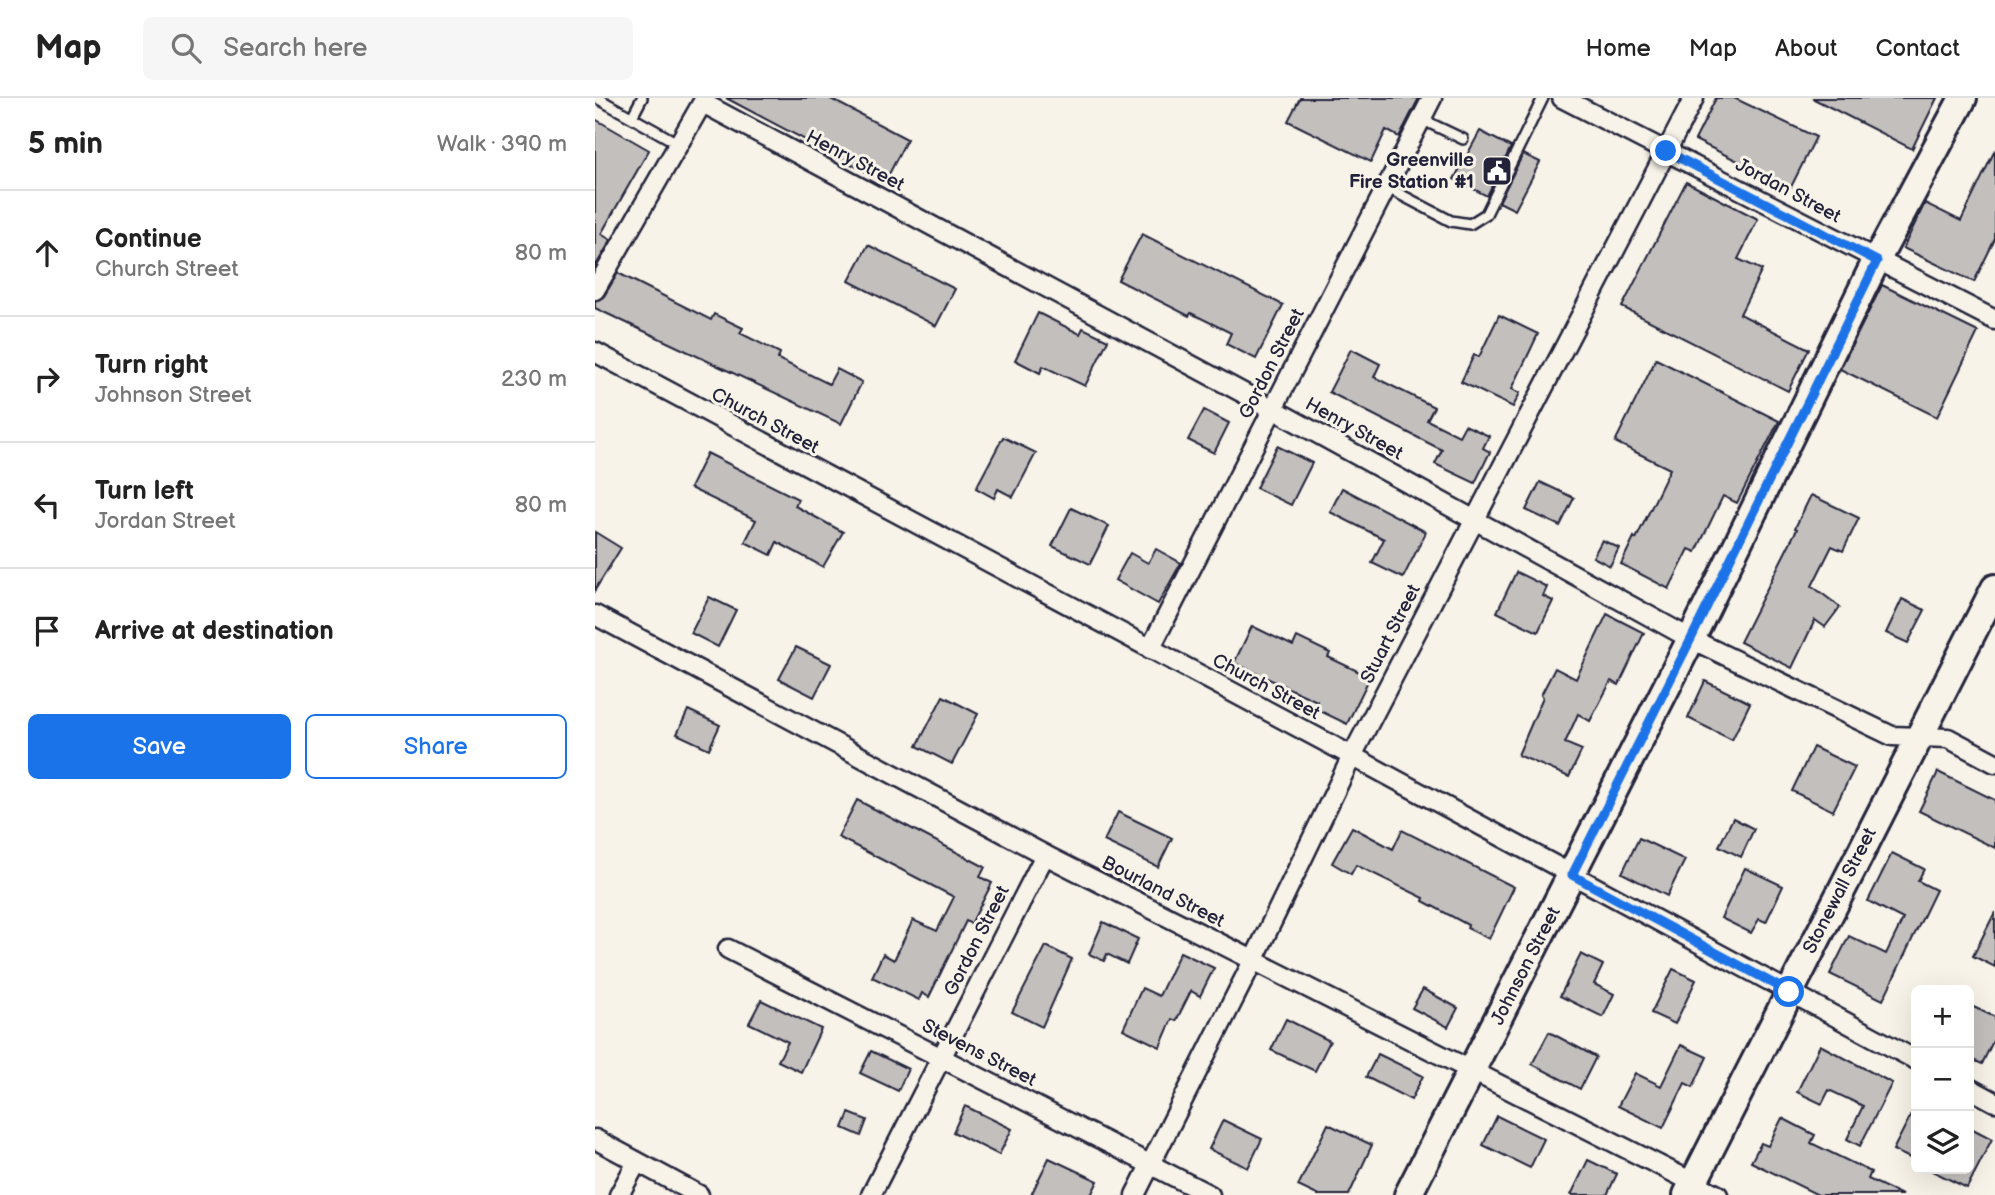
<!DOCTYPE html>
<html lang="en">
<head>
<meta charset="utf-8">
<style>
  body { margin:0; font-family:"Balsamiq Sans",sans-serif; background:#f6f6f6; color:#222 }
  .controls { position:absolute; right:21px; bottom:21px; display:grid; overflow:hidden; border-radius:10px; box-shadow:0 7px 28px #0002 }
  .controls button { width:63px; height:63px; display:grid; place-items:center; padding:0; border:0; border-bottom:2px solid #e0e0e0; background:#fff; color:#222; font:35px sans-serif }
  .stop { position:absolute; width:21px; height:21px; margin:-16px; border:5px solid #1a73e8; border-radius:50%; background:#fff }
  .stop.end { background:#1a73e8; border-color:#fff; box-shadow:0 2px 7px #0008 }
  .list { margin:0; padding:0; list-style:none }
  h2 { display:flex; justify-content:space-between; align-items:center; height:91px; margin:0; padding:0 28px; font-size:30px }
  h2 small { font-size:23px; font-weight:400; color:#767676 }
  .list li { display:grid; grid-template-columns:46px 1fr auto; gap:21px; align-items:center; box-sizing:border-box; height:126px; padding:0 28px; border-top:2px solid #e0e0e0 }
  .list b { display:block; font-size:26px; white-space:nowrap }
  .list p { margin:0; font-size:23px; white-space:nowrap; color:#767676 }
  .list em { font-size:23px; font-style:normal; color:#767676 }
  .actions { display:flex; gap:14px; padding:21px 28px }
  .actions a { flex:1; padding:16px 0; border:2px solid #1a73e8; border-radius:10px; text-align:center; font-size:24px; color:#1a73e8 }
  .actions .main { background:#1a73e8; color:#fff }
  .icon { flex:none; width:38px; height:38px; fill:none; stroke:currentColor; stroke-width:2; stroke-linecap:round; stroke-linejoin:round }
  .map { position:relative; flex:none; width:1400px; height:1097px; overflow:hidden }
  header { display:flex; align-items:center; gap:42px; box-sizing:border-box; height:98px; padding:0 35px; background:#fff; border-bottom:2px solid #e0e0e0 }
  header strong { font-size:33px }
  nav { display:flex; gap:38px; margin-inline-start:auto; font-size:24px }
  .search { width:490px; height:63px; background:#f6f6f6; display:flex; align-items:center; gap:18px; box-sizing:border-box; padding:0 24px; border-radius:10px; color:#767676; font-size:26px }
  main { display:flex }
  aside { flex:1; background:#fff }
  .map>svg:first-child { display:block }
  .building { fill:#c2bfbd; stroke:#22223b; stroke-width:2 }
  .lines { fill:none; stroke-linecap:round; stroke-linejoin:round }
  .service-casing { stroke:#22223b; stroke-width:14 }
  .minor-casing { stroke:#22223b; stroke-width:23 }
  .primary-casing { stroke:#22223b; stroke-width:32 }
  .service { stroke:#f7f3e8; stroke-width:9 }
  .minor { stroke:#f7f3e8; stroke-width:18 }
  .primary { stroke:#f7f3e8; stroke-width:26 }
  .route { stroke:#1a73e8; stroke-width:9 }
  .labels { text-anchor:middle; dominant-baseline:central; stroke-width:6; stroke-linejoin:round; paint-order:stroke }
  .poi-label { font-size:19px; font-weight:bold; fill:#22223b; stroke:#f7f3e8; text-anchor:end }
  .street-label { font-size:19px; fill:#22223b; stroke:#f7f3e8 }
</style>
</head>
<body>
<header>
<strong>Map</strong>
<div class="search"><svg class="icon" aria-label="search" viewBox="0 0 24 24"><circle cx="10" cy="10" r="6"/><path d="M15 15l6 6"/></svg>Search here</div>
<nav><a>Home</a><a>Map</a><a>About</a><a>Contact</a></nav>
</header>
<main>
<aside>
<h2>5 min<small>Walk · 390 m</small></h2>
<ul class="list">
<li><svg class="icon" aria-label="ahead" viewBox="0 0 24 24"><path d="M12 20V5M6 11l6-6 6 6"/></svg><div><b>Continue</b><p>Church Street</p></div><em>80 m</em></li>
<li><svg class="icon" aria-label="right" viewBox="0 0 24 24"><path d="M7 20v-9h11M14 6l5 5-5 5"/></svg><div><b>Turn right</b><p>Johnson Street</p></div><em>230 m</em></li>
<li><svg class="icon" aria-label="left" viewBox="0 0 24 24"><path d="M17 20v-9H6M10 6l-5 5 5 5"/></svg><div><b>Turn left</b><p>Jordan Street</p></div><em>80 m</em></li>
<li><svg class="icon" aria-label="arrive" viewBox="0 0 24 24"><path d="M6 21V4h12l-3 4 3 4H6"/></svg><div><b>Arrive at destination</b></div></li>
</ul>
<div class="actions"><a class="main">Save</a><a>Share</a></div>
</aside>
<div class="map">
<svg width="1400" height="1097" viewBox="0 0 1400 1097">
  <rect width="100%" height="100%" fill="#f7f3e8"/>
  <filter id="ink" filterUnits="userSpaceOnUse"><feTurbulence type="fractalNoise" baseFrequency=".0143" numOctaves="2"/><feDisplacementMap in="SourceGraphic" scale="14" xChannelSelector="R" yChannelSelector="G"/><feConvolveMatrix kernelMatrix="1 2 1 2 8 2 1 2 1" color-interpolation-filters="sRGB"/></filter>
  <g filter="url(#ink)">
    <g class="building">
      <path d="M131,0h103l78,41 -22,43z"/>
      <path d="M705,0h119l-20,39 -13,-7 -15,32 -83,-41z"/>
      <path d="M1121,0h18l82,39 -25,50 -96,-47z"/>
      <path d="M1217,0h125l-25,51z"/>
      <path d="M0,21l54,31 -48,84 10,6 -16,27z"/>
      <path d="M885,33l31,16 -24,49 -33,-17z"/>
      <path d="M1400,52v89l-21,43 -71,-34 22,-45 36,18z"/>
      <path d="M928,56l17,8 -25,48 -16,-8z"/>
      <path d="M1091,84l72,37 -20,40 24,11 -22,44 69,35 -21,42 -166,-84z"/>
      <path d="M547,136l141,71 -27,54 -30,-15 5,-11 -40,-20 -2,3 -71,-36z"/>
      <path d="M273,147l87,44 -19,37 -87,-45z"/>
      <path d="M23,175l93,47 3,-6 29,14 -3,5 40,20 -2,6 51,25 8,-15 25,13 -21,42 -246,-116v-7l9,-5z"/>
      <path d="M1287,187l96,47 -41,85 -97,-48z"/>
      <path d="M443,215l42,21 3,-6 25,12 -23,46 -42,-20 -3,7 -25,-13z"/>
      <path d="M904,217l39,19 -26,55 8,4 -7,14 -52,-25 13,-27 5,2z"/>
      <path d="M756,251l29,15 -6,13 60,30 -7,13 32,16 6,-11 24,11 -6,12 7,4 -15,31 -40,-19 7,-14 -113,-58z"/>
      <path d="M1061,261l123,62 -42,82 -14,-7 -27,56 -7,-3 -20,40 -48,-25 13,-27 2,2 34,-70 -55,-27z"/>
      <path d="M609,312l25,13 -15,30 -26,-13z"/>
      <path d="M408,339l33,16 -23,44 -15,-8 -4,9 -18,-10z"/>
      <path d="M682,348l35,17 -21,42 -35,-17z"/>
      <path d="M112,355l91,46 -3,7 48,26 -20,35 -46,-25 -6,13 -26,-13 11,-22 -66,-32z"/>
      <path d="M945,384l34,16 -14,28 -34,-16z"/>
      <path d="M747,390l84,44 -23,46 -31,-15 12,-24 -54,-27z"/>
      <path d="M1216,397l48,23 -16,33 -11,-5 -20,40 28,21 -15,20 -10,-7 -23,48 -52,-26 57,-113 -2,-1z"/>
      <path d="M476,410l38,18 -19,38 -38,-18z"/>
      <path d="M0,434l26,16 -26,42z"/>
      <path d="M1007,442l17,8 -9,18 -17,-9z"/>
      <path d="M561,451l25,14 -23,41 -43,-24 15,-27 18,10z"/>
      <path d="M921,474l31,15 -4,9 10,5 -15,31 -41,-20z"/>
      <path d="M114,499l27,13 -18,37 -27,-14z"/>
      <path d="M1307,501l23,11 -17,33 -22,-10z"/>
      <path d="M1012,516l37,19 -25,52 -8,-4 -21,40 -12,-7 -13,29 17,7 -13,27 -51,-22 25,-58 -2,-2 14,-27 21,11z"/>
      <path d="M657,528l41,20 4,-9 33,16 -2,4 42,20 -23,47 -33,-16 3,-7 -83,-38z"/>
      <path d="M201,549l35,17 -17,33 -35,-18z"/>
      <path d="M1110,583l45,22 -18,37 -44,-22z"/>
      <path d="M348,598l35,18 -26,50 -35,-18z"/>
      <path d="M93,612l32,15 -11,24 -32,-15z"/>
      <path d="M1218,649l42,20 -22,44 -41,-20z"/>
      <path d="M1343,674l57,28v48l-76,-37z"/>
      <path d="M262,702l128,67 -5,10 12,6 -21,41 -5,-3 -37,76 -7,-4 -3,7 -47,-23 11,-23 11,6 19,-40 24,11 17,-34 -116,-60z"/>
      <path d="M523,714l54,26 -14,29 -54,-26z"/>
      <path d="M1138,720l21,11 -13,28 -22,-11z"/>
      <path d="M757,729l41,22 9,-19 112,57 -25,52 -22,-11 1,-3 -45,-24 1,-3 -68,-33 -5,9 -19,-11z"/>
      <path d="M1044,740l46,22 -18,36 -45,-23z"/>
      <path d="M1297,755l32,16 -6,12 18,9 -53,110 -53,-26 19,-38 37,18 17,-35 -35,-18z"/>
      <path d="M1150,770l38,18 -17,36 -7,-3 -8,14 -30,-15z"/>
      <path d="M1400,814v55l-22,-11z"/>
      <path d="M508,824l35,17 -11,25 -20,-10 -3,7 -15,-7z"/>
      <path d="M451,848l26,13 -30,68 -30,-15z"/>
      <path d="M585,854l34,16 -14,28 -9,-5 -15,30 -4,-2 -12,28 -37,-18 19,-41 17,8z"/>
      <path d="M986,856l22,11 -9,19 20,10 -11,23 -43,-21z"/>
      <path d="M1078,871l23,11 -21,44 -24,-11z"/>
      <path d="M828,891l35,19 -10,19 -36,-19z"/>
      <path d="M166,902l60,29 -20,43 -23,-11 10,-19 -39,-19z"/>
      <path d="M1374,907l26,12v20l-13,27 -13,-6z"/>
      <path d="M691,921l44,22 -15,30 -44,-21z"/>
      <path d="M954,934l47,25 -16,32 -48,-25z"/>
      <path d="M1086,947l26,12 -14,30 -8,-4 -22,45 -45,-22 17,-33 26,13z"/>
      <path d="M1225,947l72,38 -32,63 -13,-7 16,-33 -34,-16 -7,14 -25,-12z"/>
      <path d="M276,953l37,18 -10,22 -38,-18z"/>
      <path d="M783,956l45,22 -12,24 -45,-23z"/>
      <path d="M1321,1007v56l-23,-11z"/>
      <path d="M370,1008l47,23 -13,26 -46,-23z"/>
      <path d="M254,1015l18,7 -6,16 -18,-8z"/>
      <path d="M902,1018l47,23 -14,29 -47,-23z"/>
      <path d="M1187,1020l33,17 -4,8 60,29 -3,7 34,16h-84l-67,-33 10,-19 7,3z"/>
      <path d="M628,1022l39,19 -14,29 -39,-19z"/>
      <path d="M733,1026l44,21 -23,50h-32l-19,-9z"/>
      <path d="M1374,1029l23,12 -25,49 -39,-19h41z"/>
      <path d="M454,1060l49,23 -7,14h-60z"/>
      <path d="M993,1062l29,14 -10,21h-36z"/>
    </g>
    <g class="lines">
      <g class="service-casing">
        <g id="service">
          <path d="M2,0l82,46"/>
          <path d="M37,19l10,-19"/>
          <path d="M826,21l42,20"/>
          <path d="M791,89l65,34 19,3 16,-10 57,-116"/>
        </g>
      </g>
      <g class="minor-casing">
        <g id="minor">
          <path d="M967,0l433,222"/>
          <path d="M108,5l570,306 418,230 201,97 56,2 47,25"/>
          <path d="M0,192l110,-192"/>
          <path d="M0,254l757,404 564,304"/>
          <path d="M0,517l450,240 673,340"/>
          <path d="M555,551l282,-551"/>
          <path d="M133,851l482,246"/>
          <path d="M1374,990l26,14"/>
          <path d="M0,1041l104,56"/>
          <path d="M24,1097l18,-33"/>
          <path d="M276,1097l174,-340"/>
          <path d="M540,1097l118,-234 99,-205 342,-658"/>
        </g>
      </g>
      <g class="primary-casing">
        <g id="primary">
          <path d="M813,1097l283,-556 185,-378 87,-163"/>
          <path d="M1092,1097l308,-607"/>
        </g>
      </g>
      <use href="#service" class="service"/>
      <use href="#minor" class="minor"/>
      <use href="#primary" class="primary"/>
    </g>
  </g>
  <g class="lines" filter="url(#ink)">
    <path class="route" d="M1071,53l211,110 -186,378 -119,236 217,117"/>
  </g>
  <defs>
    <g id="civic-square" transform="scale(1.575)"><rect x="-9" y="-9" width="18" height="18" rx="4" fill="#22223b" stroke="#f7f3e8"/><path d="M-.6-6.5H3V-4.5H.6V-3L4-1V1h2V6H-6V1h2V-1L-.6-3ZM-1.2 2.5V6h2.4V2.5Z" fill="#fff"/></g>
  </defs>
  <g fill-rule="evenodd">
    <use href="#civic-square" x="902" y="73"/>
  </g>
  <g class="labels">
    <g class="poi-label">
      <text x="879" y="62">Greenville<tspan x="879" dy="22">Fire Station #1</tspan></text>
    </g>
    <g class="street-label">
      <text transform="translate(260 63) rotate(28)">Henry Street</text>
      <text transform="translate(1193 93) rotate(28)">Jordan Street</text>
      <text transform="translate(677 266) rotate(-63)">Gordon Street</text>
      <text transform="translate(170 323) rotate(28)">Church Street</text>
      <text transform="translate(759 331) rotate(29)">Henry Street</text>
      <text transform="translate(796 536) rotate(-63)">Stuart Street</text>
      <text transform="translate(671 589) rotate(28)">Church Street</text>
      <text transform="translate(1245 793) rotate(-63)">Stonewall Street</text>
      <text transform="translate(568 794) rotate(27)">Bourland Street</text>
      <text transform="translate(382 843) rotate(-63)">Gordon Street</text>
      <text transform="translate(931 868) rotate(-63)">Johnson Street</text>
      <text transform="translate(384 955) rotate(27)">Stevens Street</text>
    </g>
  </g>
</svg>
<div class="controls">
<button>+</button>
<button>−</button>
<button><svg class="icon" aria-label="layers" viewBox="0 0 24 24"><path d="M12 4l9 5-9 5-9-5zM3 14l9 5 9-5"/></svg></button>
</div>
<div class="stop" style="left:1194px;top:894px"></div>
<div class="stop end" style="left:1071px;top:53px"></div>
</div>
</main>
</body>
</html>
